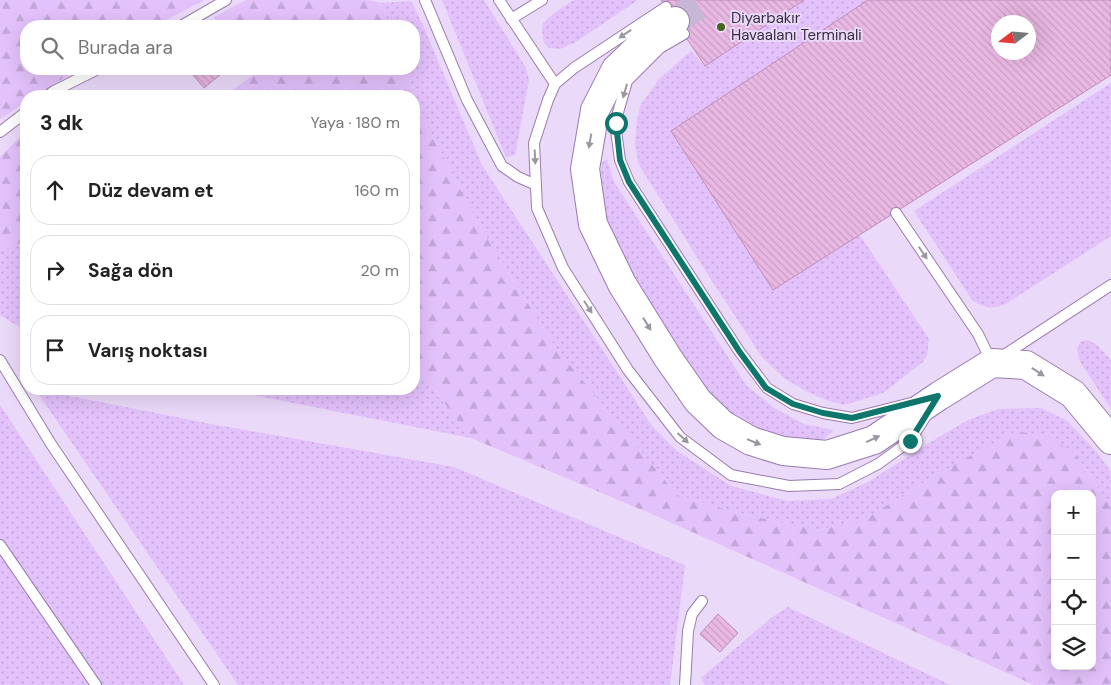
<!DOCTYPE html>
<html lang="tr">
<head>
<meta charset="utf-8">
<style>
  body { margin:0; font-family:"DM Sans",sans-serif; background:#f6f6f6; color:#222 }
  .controls { position:absolute; right:15px; bottom:15px; display:grid; overflow:hidden; border-radius:10px; box-shadow:0 5px 20px #0002 }
  .controls button { width:45px; height:45px; display:grid; place-items:center; padding:0; border:0; border-bottom:1px solid #e0e0e0; background:#fff; color:#222; font:25px sans-serif }
  .compass { position:absolute; left:991px; top:15px; width:45px; height:45px; border-radius:50%; background:#fff; box-shadow:0 5px 20px #0002; rotate:254deg }
  .stop { position:absolute; width:15px; height:15px; margin:-11px; border:4px solid #0f766e; border-radius:50%; background:#fff }
  .stop.end { background:#0f766e; border-color:#fff; box-shadow:0 1px 5px #0008 }
  .list { margin:0; padding:0; list-style:none }
  h2 { display:flex; justify-content:space-between; align-items:center; height:65px; margin:0; padding:0 20px; font-size:21px }
  h2 small { font-size:16px; font-weight:400; color:#767676 }
  .list li { display:grid; grid-template-columns:32px 1fr auto; gap:15px; align-items:center; box-sizing:border-box; height:70px; margin:0 10px 10px; padding:0 10px; border:1px solid #e0e0e0; border-radius:20px }
  .list b { display:block; font-size:19px; white-space:nowrap }
  .list em { font-size:16px; font-style:normal; color:#767676 }
  .icon { flex:none; width:28px; height:28px; fill:none; stroke:currentColor; stroke-width:2; stroke-linecap:round; stroke-linejoin:round }
  .map { position:relative; flex:none; width:1111px; height:685px; overflow:hidden }
  .search { position:absolute; background:#fff; box-shadow:0 5px 20px #0002; left:20px; top:20px; width:400px; height:55px; display:flex; align-items:center; gap:12px; box-sizing:border-box; padding:0 18px; border-radius:20px; color:#767676; font-size:19px }
  .panel { position:absolute; background:#fff; box-shadow:0 5px 20px #0002; left:20px; top:90px; width:400px; height:305px; border-radius:20px }
  .map>svg:first-child { display:block }
  .grass { fill:url(#grass-dots) }
  .forest { fill:url(#forest-firs); fill-rule:evenodd }
  .building { fill:url(#building-back-hatch); stroke:#bd8eb8; fill-rule:evenodd }
  .lines { fill:none; stroke-linecap:round; stroke-linejoin:round }
  .secondary-tunnel { stroke:#c7b6d4; stroke-width:28; stroke-dasharray:28 14; stroke-linecap:butt }
  .lane-casing { stroke:#997cae; stroke-width:12 }
  .secondary-casing { stroke:#997cae; stroke-width:30 }
  .lane { stroke:#fff; stroke-width:10 }
  .secondary { stroke:#fff; stroke-width:28 }
  .oneway { fill:#9c96a0 }
  .route { stroke:#0f766e; stroke-width:6 }
  .poi-dot { fill:#45661d; stroke:#ebd9f9; stroke-width:2 }
  .labels { text-anchor:middle; dominant-baseline:central; stroke-width:4; stroke-linejoin:round; paint-order:stroke }
  .poi-label { font-size:15px; fill:#382c41; stroke:#ebd9f9; text-anchor:start }
</style>
</head>
<body>
<div class="map">
<svg width="1111" height="685" viewBox="0 0 1111 685">
  <defs>
    <pattern id="grass-dots" width="8" height="8" patternUnits="userSpaceOnUse" patternTransform="scale(1.25)"><rect width="8" height="8" fill="#e3c1fb"/><path d="M2 2h.1M6 6h.1" fill="none" stroke="#c4a6d8" stroke-width="1.8" stroke-linecap="round"/></pattern>
    <pattern id="forest-firs" width="22" height="20" patternUnits="userSpaceOnUse" patternTransform="scale(1.25)"><rect width="22" height="20" fill="#e3c1fb"/><path d="M5 1l3.5 6h-7zM16 11l3.5 6h-7z" fill="#c4a6d8"/></pattern>
    <pattern id="building-back-hatch" width="6" height="6" patternUnits="userSpaceOnUse" patternTransform="scale(1.25)"><rect width="6" height="6" fill="#e9b8e3"/><path d="M-1 5l2 2M0 0l6 6M5-1l2 2" fill="none" stroke="#c99ec4"/></pattern>
  </defs>
  <rect width="100%" height="100%" fill="#ebd9f9"/>
  <g class="grass">
    <path d="M442,0h42l42,68 3,12 -14,75 -9,2z"/>
    <path d="M574,0h64l-64,43 -14,6 -11,-1 -5,-5 -2,-11 1,-9 11,-10z"/>
    <path d="M804,0h64l-197,131 102,159 87,-55 69,104 -2,16 -4,7 -40,31 -39,12 -18,-5 -22,-10 -20,-12 -22,-21 -50,-76 -73,-116 -4,-20 2,-23 3,-16 19,-27 32,-28 13,15z"/>
    <path d="M411,1l11,22 60,142 170,261 25,25 54,35 56,15 44,-2 37,-17 66,-42 34,-20 31,-11 42,-1 25,12 31,32 14,20v35l-36,-54 -134,19 -75,46 -47,12 -81,-17 -61,-18 -122,-148 -74,-119 -55,-104 -21,-55h9v-43h-25l-8,-23z"/>
    <path d="M1111,83v153l-107,69c-14,4 -20,3 -32,-5l-58,-89z"/>
    <path d="M607,159l7,23 133,204 27,22 30,16 30,6 -10,9 -30,4 -63,-23 -38,-39 -84,-145 -8,-43v-30z"/>
    <path d="M26,241v90l-26,-16v-64z"/>
    <path d="M1088,340l9,5 14,15v49l-31,-47 -3,-12 3,-8z"/>
    <path d="M414,363l57,75 -248,-49h191z"/>
    <path d="M35,389l176,35 243,43 231,98 -15,120h-432z"/>
    <path d="M0,405l184,280h-184z"/>
    <path d="M788,607l162,78h-245l-4,-7 70,-60z"/>
  </g>
  <g class="forest">
    <path d="M0,0h204l-49,26h-129v43h52l-43,27h-9v6l-26,17z"/>
    <path d="M246,0h122l13,3 8,23h-169l-6,-9z"/>
    <path d="M247,69h158l21,55 55,104 74,119 122,148 61,18 81,17 47,-12 75,-46 73,-40 30,2 31,19 36,54v178h-77l-380,-170 -183,-77 -57,-75v-267h-190l28,-20zM1055,494h37v172h-37z"/>
    <path d="M26,135v106l-26,10v-94l18,-18z"/>
  </g>
  <g class="building">
    <path d="M661,0h143l-99,66z"/>
    <path d="M868,0h243v75l-338,215 -102,-159zM998,22h30v30h-30z"/>
    <path d="M188,69h39l-23,19z"/>
    <path d="M718,614l20,19 -18,19 -20,-18z"/>
  </g>
  <g class="lines">
    <path class="secondary-tunnel" d="M675,21l32,-21"/>
    <g class="lane-casing">
      <g id="lane">
        <path d="M425,0l42,100 35,66 16,11 18,8"/>
        <path d="M499,0l56,84"/>
        <path d="M666,7l-92,61 -19,16 -7,16 -14,43 3,65 26,60 65,102 52,67 51,38 58,11 50,-2 39,-20 32,-23 17,-27"/>
        <path d="M511,19l31,-19"/>
        <path d="M181,26l45,-26"/>
        <path d="M684,34l-24,14 -33,33 -12,42 5,37 9,22 110,169 28,37 26,16 30,9 29,5 59,-15"/>
        <path d="M47,96l7,-5 44,-22"/>
        <path d="M0,132l26,-20"/>
        <path d="M896,213l82,121 14,29 119,-78"/>
        <path d="M0,360l51,84 163,241"/>
        <path d="M0,545l96,140"/>
        <path d="M685,685l3,-54 4,-17 10,-13"/>
      </g>
    </g>
    <g class="secondary-casing">
      <path id="secondary" d="M675,21l-33,23 -26,25 -21,41 -10,59 8,55 29,60 46,74 30,43 25,24 28,16 32,10 44,4 47,-15 65,-44 53,-33 34,2 47,29 38,46"/>
    </g>
    <use href="#lane" class="lane"/>
    <use href="#secondary" class="secondary"/>
  </g>
  <defs><path id="oneway-solid" d="M-6-.8H1V-3.2L6.5 0L1 3.2V.8H-6Z" transform="scale(1.25)"/></defs>
  <g class="oneway">
    <use href="#oneway-solid" transform="translate(625 34) rotate(146)"/>
    <use href="#oneway-solid" transform="translate(625 91) rotate(106)"/>
    <use href="#oneway-solid" transform="translate(590 141) rotate(100)"/>
    <use href="#oneway-solid" transform="translate(535 157) rotate(87)"/>
    <use href="#oneway-solid" transform="translate(923 253) rotate(56)"/>
    <use href="#oneway-solid" transform="translate(588 307) rotate(57)"/>
    <use href="#oneway-solid" transform="translate(647 324) rotate(58)"/>
    <use href="#oneway-solid" transform="translate(1038 372) rotate(33)"/>
    <use href="#oneway-solid" transform="translate(683 438) rotate(42)"/>
    <use href="#oneway-solid" transform="translate(873 439) rotate(-25)"/>
    <use href="#oneway-solid" transform="translate(754 442) rotate(22)"/>
  </g>
  <g class="lines">
    <path class="route" d="M616,123l4,37 9,22 110,169 27,37 27,16 30,9 29,5 86,-22 -28,45"/>
  </g>
  <circle class="poi-dot" cx="721" cy="27" r="5"/>
  <g class="labels">
    <g class="poi-label">
      <text x="731" y="18">Diyarbakır<tspan x="731" dy="17">Havaalanı Terminali</tspan></text>
    </g>
  </g>
</svg>
<div class="controls">
<button>+</button>
<button>−</button>
<button><svg class="icon" aria-label="locate" viewBox="0 0 24 24"><circle cx="12" cy="12" r="6"/><path d="M12 2v4M12 18v4M2 12h4M18 12h4"/></svg></button>
<button><svg class="icon" aria-label="layers" viewBox="0 0 24 24"><path d="M12 4l9 5-9 5-9-5zM3 14l9 5 9-5"/></svg></button>
</div>
<svg class="compass" viewBox="-18 -18 36 36"><path d="M0-13l5 13h-10z" fill="#e53935"/><path d="M0 13l5-13h-10z" fill="#767676"/></svg>
<div class="stop" style="left:616px;top:123px"></div>
<div class="stop end" style="left:910px;top:441px"></div>
<div class="search"><svg class="icon" aria-label="search" viewBox="0 0 24 24"><circle cx="10" cy="10" r="6"/><path d="M15 15l6 6"/></svg>Burada ara</div>
<section class="panel">
<h2>3 dk<small>Yaya · 180 m</small></h2>
<ul class="list">
<li><svg class="icon" aria-label="ahead" viewBox="0 0 24 24"><path d="M12 20V5M6 11l6-6 6 6"/></svg><div><b>Düz devam et</b></div><em>160 m</em></li>
<li><svg class="icon" aria-label="right" viewBox="0 0 24 24"><path d="M7 20v-9h11M14 6l5 5-5 5"/></svg><div><b>Sağa dön</b></div><em>20 m</em></li>
<li><svg class="icon" aria-label="arrive" viewBox="0 0 24 24"><path d="M6 21V4h12l-3 4 3 4H6"/></svg><div><b>Varış noktası</b></div></li>
</ul>
</section>
</div>
</body>
</html>
